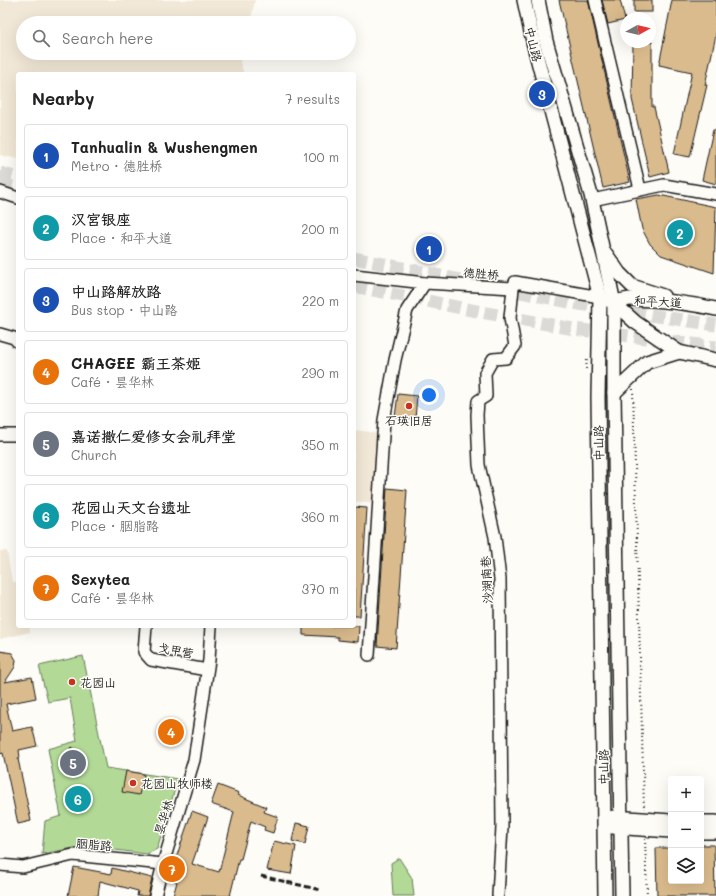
<!DOCTYPE html>
<html lang="en">
<head>
<meta charset="utf-8">
<style>
  body { margin:0; font-family:Mali,"LXGW WenKai TC",sans-serif; background:#f2f2f2; color:#222 }
  .controls { position:absolute; right:12px; bottom:12px; display:grid; overflow:hidden; border-radius:4px; box-shadow:0 4px 16px #0002 }
  .controls button { width:36px; height:36px; display:grid; place-items:center; padding:0; border:0; border-bottom:1px solid #e0e0e0; background:#fff; color:#222; font:20px sans-serif }
  .compass { position:absolute; left:620px; top:12px; width:36px; height:36px; border-radius:50%; background:#fff; box-shadow:0 4px 16px #0002; rotate:82deg }
  .you { position:absolute; left:429px; top:395px; width:14px; height:14px; margin:-10px; border:3px solid #fff; border-radius:50%; background:#1a73e8; box-shadow:0 0 0 6px #1a73e833 }
  .badge { display:grid; place-items:center; width:26px; height:26px; border-radius:50%; background:#111827; color:#fff; font-size:13px; font-weight:700 }
  .pin { position:absolute; translate:-50% -50%; border:2px solid #fff; box-shadow:0 1px 4px #0006 }
  .list { margin:0; padding:0; list-style:none }
  h2 { display:flex; justify-content:space-between; align-items:center; height:52px; margin:0; padding:0 16px; font-size:17px }
  h2 small { font-size:13px; font-weight:400; color:#767676 }
  .list li { display:grid; grid-template-columns:26px 1fr auto; gap:12px; align-items:center; box-sizing:border-box; height:64px; margin:0 8px 8px; padding:0 8px; border:1px solid #e0e0e0; border-radius:4px }
  .list b { display:block; font-size:15px; white-space:nowrap }
  .list p { margin:0; font-size:13px; white-space:nowrap; color:#767676 }
  .list em { font-size:13px; font-style:normal; color:#767676 }
  .icon { flex:none; width:22px; height:22px; fill:none; stroke:currentColor; stroke-width:2; stroke-linecap:round; stroke-linejoin:round }
  .map { position:relative; flex:none; width:716px; height:896px; overflow:hidden }
  .search { position:absolute; background:#fff; box-shadow:0 4px 16px #0002; left:16px; top:16px; width:340px; height:44px; display:flex; align-items:center; gap:10px; box-sizing:border-box; padding:0 14px; border-radius:22px; color:#767676; font-size:15px }
  .panel { position:absolute; background:#fff; box-shadow:0 4px 16px #0002; left:16px; top:72px; width:340px; height:556px; border-radius:4px }
  .map>svg:first-child { display:block }
  .built { fill:#f2e8d7 }
  .green { fill:#b2da96; stroke:#677b59 }
  .building { fill:#dabb8d; stroke:#1c1c1c }
  .lines { fill:none; stroke-linecap:round; stroke-linejoin:round }
  .major-tunnel { stroke:#dbdad6; stroke-width:13; stroke-dasharray:13 6; stroke-linecap:butt }
  .minor-casing { stroke:#1c1c1c; stroke-width:14 }
  .major-casing { stroke:#1c1c1c; stroke-width:16 }
  .path { stroke:#1c1c1c; stroke-width:2; stroke-dasharray:1 3; stroke-linecap:butt }
  .minor { stroke:#fdfcf7; stroke-width:11 }
  .major { stroke:#fdfcf7; stroke-width:13 }
  .rail { stroke:#1c1c1c; stroke-width:3; stroke-dasharray:6 3; stroke-linecap:butt }
  .poi-dot { fill:#c8321e; stroke:#fdfcf7; stroke-width:1.5 }
  .labels { text-anchor:middle; dominant-baseline:central; stroke-width:3; stroke-linejoin:round; paint-order:stroke }
  .street-label { font-size:12px; fill:#1c1c1c; stroke:#fdfcf7 }
  .poi-label { font-size:12px; fill:#1c1c1c; stroke:#fdfcf7; text-anchor:start }
</style>
</head>
<body>
<div class="map">
<svg width="716" height="896" viewBox="0 0 716 896">
  <rect width="100%" height="100%" fill="#fdfcf7"/>
  <filter id="ink" filterUnits="userSpaceOnUse"><feTurbulence type="fractalNoise" baseFrequency=".025" numOctaves="2"/><feDisplacementMap in="SourceGraphic" scale="8" xChannelSelector="R" yChannelSelector="G"/><feConvolveMatrix kernelMatrix="1 2 1 2 8 2 1 2 1" color-interpolation-filters="sRGB"/></filter>
  <g filter="url(#ink)">
    <g class="built">
      <path d="M0,0h255l-5,23h-227v30h219l-2,9 4,12h-226v85l-18,-4z"/>
      <path d="M354,430l25,3 -4,71 -21,-3z"/>
      <path d="M0,551h7l5,31h6v44h11l1,6 -30,7z"/>
    </g>
    <g class="green">
      <path d="M83,656l23,112 72,11 -21,70 -10,5 -63,-8 -42,8 3,-33 16,-5 -13,-67 29,-8 -7,-43 -22,4 -9,-36z"/>
      <path d="M399,858l13,20 2,18h-21l-2,-33z"/>
    </g>
    <g class="building">
      <path d="M559,0h29l42,182 -27,6z"/>
      <path d="M602,0h18l5,20 -17,4z"/>
      <rect x="634" y="0" width="18" height="12"/>
      <path d="M672,0h44v35l-11,50h2l-17,72 -16,-3 18,-82 -33,-7z"/>
      <path d="M633,42h19v65h2l15,65 -19,5 -18,-78z"/>
      <path d="M713,130h3v54l-14,-4z"/>
      <path d="M659,195l57,12 -2,66 -53,-18 -11,-11 -8,-15 -6,-30z"/>
      <path d="M398,394l19,2 -2,23 -20,-2z"/>
      <path d="M387,488l20,2 -11,158 -19,-2z"/>
      <path d="M354,507l13,1 -7,108h-6z"/>
      <path d="M303,626h56l-1,16 -20,-2v-3l-35,-2z"/>
      <path d="M0,651l12,2 4,7 -1,7 -10,15 27,-5 4,21 -30,6 6,27 20,-4 5,19 -18,4 1,8 -2,1 13,62 -13,3 -15,-71 -3,1z"/>
      <path d="M72,747l6,5 3,22 -12,2 -3,-22z"/>
      <path d="M126,771l18,3 -5,21 -17,-3z"/>
      <path d="M218,785l21,8 -1,2 28,12 -2,5 14,5 -5,16 -9,-3 1,-3 -14,-6 -10,38h-2l-9,37h-57l4,-14 -10,-4 5,-21 4,1 16,-47 16,6 -16,47 27,8 15,-60 -23,-8z"/>
      <path d="M296,823l13,3 -4,18 -13,-3z"/>
      <path d="M274,841l22,5 -5,28 -24,-4z"/>
      <path d="M701,845h13l1,51h-58l-1,-48h15v33h30z"/>
      <path d="M74,867l37,7 1,-6 40,10 -4,18h-11l1,-5 -38,-10 -2,15h-30z"/>
    </g>
    <g class="lines">
      <g class="major-tunnel">
        <path d="M0,173l18,5"/>
        <path d="M0,184l18,4"/>
        <path d="M354,258l116,24"/>
        <path d="M354,286l127,26 93,17 142,18"/>
        <path d="M501,288l78,16 137,21"/>
      </g>
      <g class="minor-casing">
        <g id="minor">
          <path d="M595,0l45,189"/>
          <path d="M0,192l18,6"/>
          <path d="M592,200l72,-15 52,9"/>
          <path d="M354,275l71,8 88,5 2,-6 85,15"/>
          <path d="M0,334l14,4 4,4"/>
          <path d="M0,435h18"/>
          <path d="M146,626l-2,26 7,8 56,10"/>
          <path d="M369,655l15,-235 11,-60 12,-50 18,-27"/>
          <path d="M0,865l23,2 50,-12 90,9"/>
          <path d="M498,895l4,-68 -2,-248 -5,-42 -16,-72 -2,-50 1,-14 8,-5 -1,-23 8,-14 13,-1 9,-12 -5,-28 3,-30"/>
          <path d="M155,896l8,-32 31,-104 15,-100 2,-34"/>
        </g>
      </g>
      <g class="major-casing">
        <g id="major">
          <path d="M524,0l10,46 66,251 -2,100 7,499"/>
          <path d="M538,0l8,41 45,154 23,108v90l8,503"/>
          <path d="M606,254l13,19 13,13 31,10"/>
          <path d="M607,300c11,4 17,-2 28,-1 28,1 54,4 81,10"/>
          <path d="M614,303l21,19 44,30"/>
          <path d="M614,393l33,-31 32,-10 37,8"/>
          <path d="M613,817l58,4"/>
          <path d="M701,822h15"/>
          <path d="M612,827l59,4"/>
          <path d="M701,832h15"/>
        </g>
      </g>
      <g class="path">
        <path d="M586,369l1,-10"/>
        <path d="M633,389l11,420"/>
        <path d="M645,839l2,57"/>
      </g>
      <use href="#minor" class="minor"/>
      <use href="#major" class="major"/>
      <path class="rail" d="M261,876l60,14"/>
    </g>
  </g>
  <g class="poi-dot">
    <circle cx="409" cy="406" r="4"/>
    <circle cx="72" cy="682" r="4"/>
    <circle cx="133" cy="783" r="4"/>
  </g>
  <g class="labels">
    <g class="street-label">
      <text transform="translate(534 44) rotate(76)">中山路</text>
      <text transform="translate(481 273) rotate(4)">德胜桥</text>
      <text transform="translate(658 301) rotate(3)">和平大道</text>
      <text transform="translate(598 443) rotate(-91)">中山路</text>
      <text transform="translate(486 580) rotate(-93)">沙湖南巷</text>
      <text transform="translate(176 650) rotate(11)">戈甲营</text>
      <text transform="translate(603 767) rotate(-91)">中山路</text>
      <text transform="translate(163 817) rotate(-73)">昙华林</text>
      <text transform="translate(94 844) rotate(4)">胭脂路</text>
    </g>
    <g class="poi-label">
      <text x="409" y="420" text-anchor="middle">石瑛旧居</text>
      <text x="80" y="682">花园山</text>
      <text x="141" y="783">花园山牧师楼</text>
    </g>
  </g>
</svg>
<div class="controls">
<button>+</button>
<button>−</button>
<button><svg class="icon" aria-label="layers" viewBox="0 0 24 24"><path d="M12 4l9 5-9 5-9-5zM3 14l9 5 9-5"/></svg></button>
</div>
<svg class="compass" viewBox="-18 -18 36 36"><path d="M0-13l5 13h-10z" fill="#e53935"/><path d="M0 13l5-13h-10z" fill="#767676"/></svg>
<div class="you"></div>
<div class="pin badge" style="left:429px;top:249px;background:#1a4fb4">1</div>
<div class="pin badge" style="left:680px;top:233px;background:#0f9aa8">2</div>
<div class="pin badge" style="left:542px;top:94px;background:#1a4fb4">3</div>
<div class="pin badge" style="left:171px;top:732px;background:#e8710a">4</div>
<div class="pin badge" style="left:73px;top:763px;background:#6b7280">5</div>
<div class="pin badge" style="left:78px;top:799px;background:#0f9aa8">6</div>
<div class="pin badge" style="left:172px;top:869px;background:#e8710a">7</div>
<div class="search"><svg class="icon" aria-label="search" viewBox="0 0 24 24"><circle cx="10" cy="10" r="6"/><path d="M15 15l6 6"/></svg>Search here</div>
<section class="panel">
<h2>Nearby<small>7 results</small></h2>
<ul class="list">
<li><span class="badge" style="background:#1a4fb4">1</span><div><b>Tanhualin &amp; Wushengmen</b><p>Metro · 德胜桥</p></div><em>100 m</em></li>
<li><span class="badge" style="background:#0f9aa8">2</span><div><b>汉宫银座</b><p>Place · 和平大道</p></div><em>200 m</em></li>
<li><span class="badge" style="background:#1a4fb4">3</span><div><b>中山路解放路</b><p>Bus stop · 中山路</p></div><em>220 m</em></li>
<li><span class="badge" style="background:#e8710a">4</span><div><b>CHAGEE 霸王茶姬</b><p>Café · 昙华林</p></div><em>290 m</em></li>
<li><span class="badge" style="background:#6b7280">5</span><div><b>嘉诺撒仁爱修女会礼拜堂</b><p>Church</p></div><em>350 m</em></li>
<li><span class="badge" style="background:#0f9aa8">6</span><div><b>花园山天文台遗址</b><p>Place · 胭脂路</p></div><em>360 m</em></li>
<li><span class="badge" style="background:#e8710a">7</span><div><b>Sexytea</b><p>Café · 昙华林</p></div><em>370 m</em></li>
</ul>
</section>
</div>
</body>
</html>
